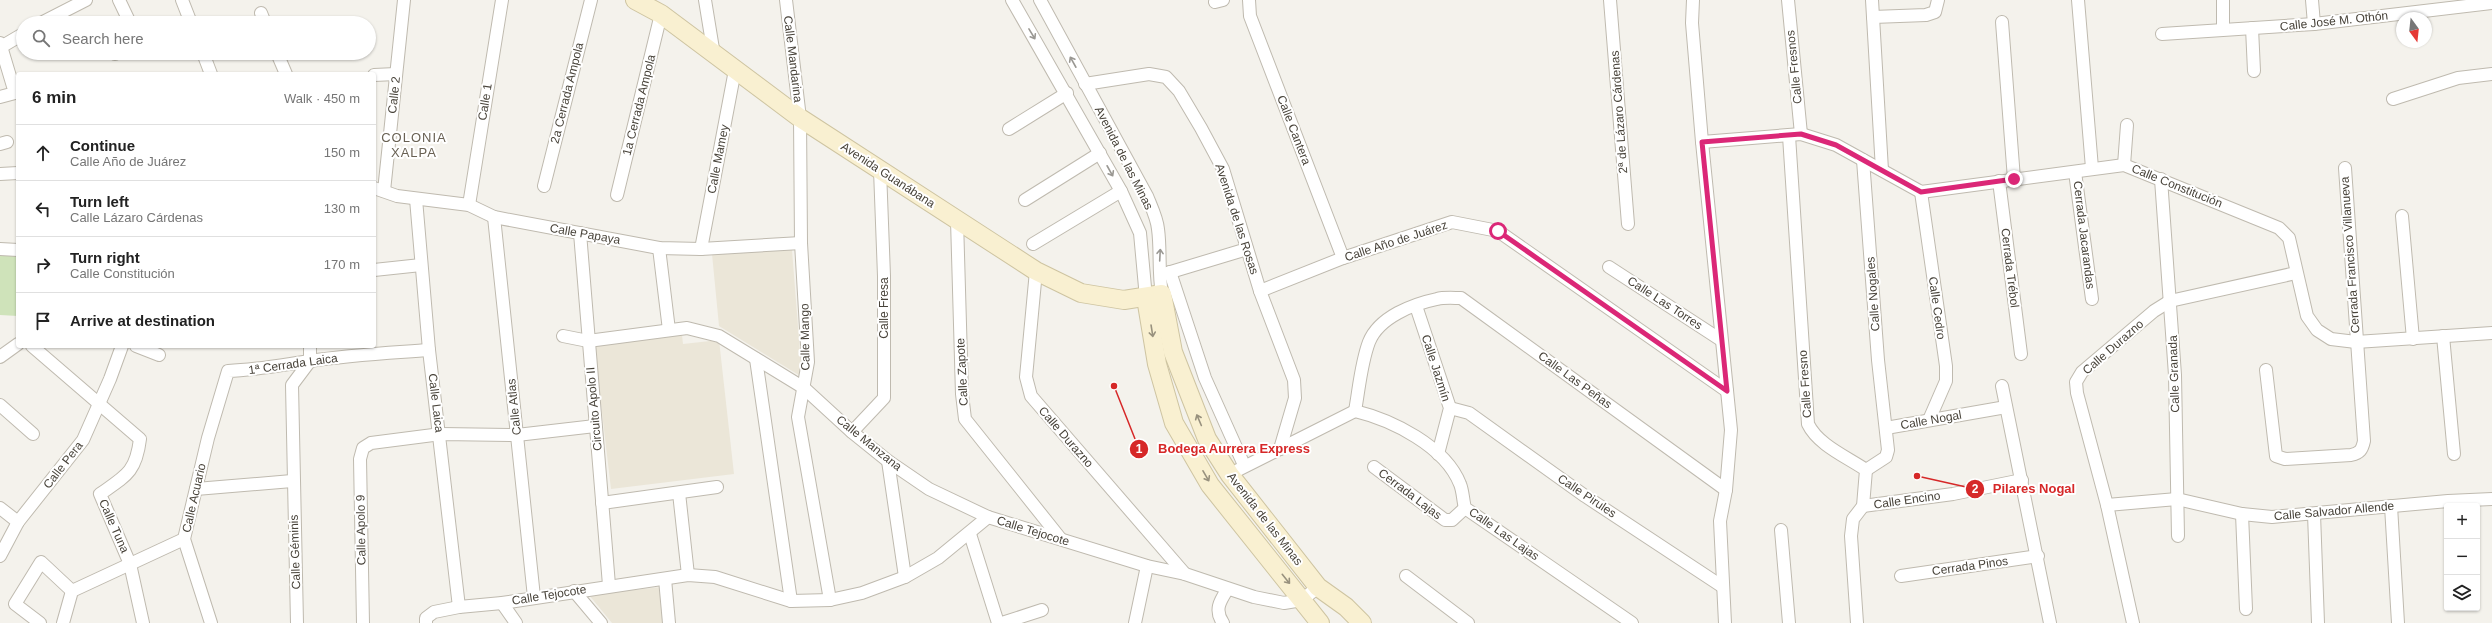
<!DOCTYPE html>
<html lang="en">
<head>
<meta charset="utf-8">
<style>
  body { margin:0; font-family:Arial,sans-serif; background:#f6f6f6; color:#222 }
  .controls { position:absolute; right:12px; bottom:12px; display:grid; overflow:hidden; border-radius:4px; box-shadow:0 1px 3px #0004 }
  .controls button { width:36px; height:36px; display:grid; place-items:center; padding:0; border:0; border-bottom:1px solid #e0e0e0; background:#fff; color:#222; font:20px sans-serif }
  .compass { position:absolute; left:2396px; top:12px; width:36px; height:36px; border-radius:50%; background:#fff; box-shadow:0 1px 3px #0004; rotate:165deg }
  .stop { position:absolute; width:12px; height:12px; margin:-9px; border:3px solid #db2777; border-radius:50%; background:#fff }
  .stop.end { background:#db2777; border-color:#fff; box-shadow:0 1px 4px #0008 }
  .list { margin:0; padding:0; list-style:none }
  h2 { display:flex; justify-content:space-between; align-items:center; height:52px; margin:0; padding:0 16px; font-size:17px }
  h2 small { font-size:13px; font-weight:400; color:#767676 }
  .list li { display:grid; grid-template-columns:26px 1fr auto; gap:12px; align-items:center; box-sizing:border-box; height:56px; padding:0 16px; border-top:1px solid #e0e0e0 }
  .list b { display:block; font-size:15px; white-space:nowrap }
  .list p { margin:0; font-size:13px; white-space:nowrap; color:#767676 }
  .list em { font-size:13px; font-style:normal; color:#767676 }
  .icon { flex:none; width:22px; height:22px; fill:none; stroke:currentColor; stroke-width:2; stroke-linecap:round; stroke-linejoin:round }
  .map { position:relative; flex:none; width:2492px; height:623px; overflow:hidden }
  .search { position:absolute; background:#fff; box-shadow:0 1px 3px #0004; left:16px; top:16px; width:360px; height:44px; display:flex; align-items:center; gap:10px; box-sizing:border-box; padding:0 14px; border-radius:22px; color:#767676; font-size:15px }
  .panel { position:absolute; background:#fff; box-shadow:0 1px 3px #0004; left:16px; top:72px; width:360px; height:276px; border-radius:4px }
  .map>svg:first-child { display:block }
  .education { fill:#ebe6d8 }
  .green { fill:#cfe3ba }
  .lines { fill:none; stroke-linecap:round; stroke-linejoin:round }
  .street-casing { stroke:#bfbaaf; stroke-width:14 }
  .secondary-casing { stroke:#cec4a1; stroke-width:20 }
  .street { stroke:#fff; stroke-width:12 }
  .secondary { stroke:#f9f0d1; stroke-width:18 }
  .oneway { stroke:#9a9893 }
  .oneway2 { stroke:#98917e }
  .route { stroke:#db2777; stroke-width:5 }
  .labels { text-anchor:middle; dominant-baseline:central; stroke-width:4; stroke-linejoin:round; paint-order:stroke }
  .street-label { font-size:12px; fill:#48433a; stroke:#fff }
  .neighbourhood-label { font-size:13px; letter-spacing:1px; fill:#696153; stroke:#fff }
  .leader { fill:none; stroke:#d62828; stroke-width:1.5 }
  .callout-dot { fill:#d62828; stroke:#fff; stroke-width:1.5 }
  .mark-label { font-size:12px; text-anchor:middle; font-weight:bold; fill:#fff }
  .callout-label { font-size:13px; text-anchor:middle; font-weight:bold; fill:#d62828; stroke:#fff; stroke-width:4; stroke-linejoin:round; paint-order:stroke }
</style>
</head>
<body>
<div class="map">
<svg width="2492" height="623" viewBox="0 0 2492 623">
  <rect width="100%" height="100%" fill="#f4f2ec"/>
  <g class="education">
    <path d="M792,250l10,127 -83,-51 -7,-72z"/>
    <path d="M682,335l1,9 36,-4 15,134 -123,15 -17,-144z"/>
    <path d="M661,587l3,36h-52l-23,-28z"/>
  </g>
  <path class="green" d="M0,253h18v63l-18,-1z"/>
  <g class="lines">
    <g class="street-casing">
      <g id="street">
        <path d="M119,0l11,23"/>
        <path d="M182,0l9,23"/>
        <path d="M705,0l9,55"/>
        <path d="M786,0l14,118 1,125 7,119 -10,55 32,183"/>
        <path d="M1012,0l109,191 19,42 6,65"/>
        <path d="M1040,0l107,196c4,10 10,22 11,33 3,22 0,43 4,65"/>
        <path d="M1249,0l1,16 93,242"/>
        <path d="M1610,0l18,224"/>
        <path d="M1693,0l-1,23 10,119 29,288 -5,60 -6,31 5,102"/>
        <path d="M1788,0l13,134"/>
        <path d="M1872,0l10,170"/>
        <path d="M2078,0l14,168"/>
        <path d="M2223,0v29"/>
        <path d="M2312,0l2,24"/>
        <path d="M1215,2l8,-2"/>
        <path d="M261,13l4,10"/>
        <path d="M1873,17l53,-2 9,-3 3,-12"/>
        <path d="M2002,22l12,157"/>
        <path d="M41,23l45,-23"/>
        <path d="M2252,28l2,43"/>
        <path d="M2162,34l152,-10 178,-21"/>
        <path d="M0,43l15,50 -15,4"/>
        <path d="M1,47l22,-13"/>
        <path d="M203,53l8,21"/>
        <path d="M277,53l9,21"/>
        <path d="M115,54l1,-1"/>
        <path d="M374,75l22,-1"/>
        <path d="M1085,84l64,-10 17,3 13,14 22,37 22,41 37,122 34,89 1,18 -15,51"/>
        <path d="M2393,99l65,-21 34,-4"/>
        <path d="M1009,129l58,-36"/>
        <path d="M1789,136l19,288c10,21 39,33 58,46l-3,36 -10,13 -2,17 6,87"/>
        <path d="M1702,142l99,-8 35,11 85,47 203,-27 155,63 10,10 18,78 10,14 14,9 25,3 136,-9"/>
        <path d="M0,144l7,-2"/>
        <path d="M1863,160l15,200 10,90 -2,7 -20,13"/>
        <path d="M2124,165l3,-40"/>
        <path d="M2075,172l17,127"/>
        <path d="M0,174l18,-1"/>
        <path d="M2161,179l14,196 3,161"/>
        <path d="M1999,181l22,173"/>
        <path d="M544,186l47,-186"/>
        <path d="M374,188l23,8 72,9 25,12 165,31 42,1 100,-6"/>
        <path d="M384,191l20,-191"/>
        <path d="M1921,192l25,174v15l-17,39"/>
        <path d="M617,195l44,-181"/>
        <path d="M416,199l13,151 30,257"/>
        <path d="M1025,200l75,-47"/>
        <path d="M469,205l33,-205"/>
        <path d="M2402,216l11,123"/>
        <path d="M494,217l40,380"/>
        <path d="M957,220l5,174 3,25 95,119"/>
        <path d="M580,233l29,352"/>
        <path d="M1033,244l88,-53"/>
        <path d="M659,248l10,82"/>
        <path d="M0,249l18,1"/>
        <path d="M701,249l34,-179"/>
        <path d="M1609,267l112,73"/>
        <path d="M374,270l47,-5"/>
        <path d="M1036,271l-10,106 5,19 154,178"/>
        <path d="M1170,272l35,106 39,87"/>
        <path d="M1164,274l83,-25"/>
        <path d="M1260,291l83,-33 109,-36 46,9 229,160"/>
        <path d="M1416,306l34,102 -12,46"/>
        <path d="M563,336l25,5 99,-13 32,8 85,52 48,44 36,29 41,28 59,28 159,49 38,8 69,23 30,6 18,-3 16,-13"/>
        <path d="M2443,336l11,118"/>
        <path d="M32,346l108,93c-4,33 -14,37 -40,55l30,70 13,59"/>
        <path d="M136,346l23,9"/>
        <path d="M0,357l18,-13"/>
        <path d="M756,359l35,242"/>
        <path d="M2266,370l10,86 9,3 66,-4c9,-2 11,-5 13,-14l-19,-273"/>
        <path d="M2002,386l48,237"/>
        <path d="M0,405l33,29"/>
        <path d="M1450,408l19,5 116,83 138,91"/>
        <path d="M1355,411c4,-22 6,-48 14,-69 10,-25 44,-38 68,-43 7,-2 17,-1 24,-1l265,192"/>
        <path d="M1355,411c37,9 90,35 105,73 3,7 3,17 5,24l167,115"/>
        <path d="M1886,428l120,-21"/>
        <path d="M852,432l32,-34v-122l-4,-106"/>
        <path d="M888,461l17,116"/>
        <path d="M1374,467l71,53h7l13,-12"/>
        <path d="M1238,470l117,-59"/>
        <path d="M196,489l96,-8"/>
        <path d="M679,493l9,82"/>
        <path d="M602,503l115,-16"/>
        <path d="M2107,505l70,-6 65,15 30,3 176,-16 44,-2"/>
        <path d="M1863,506l90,-12 69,-14"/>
        <path d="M2391,506l7,117"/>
        <path d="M0,508l18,14"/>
        <path d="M2242,514l4,95"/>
        <path d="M2314,514l4,109"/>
        <path d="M1781,530l8,93"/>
        <path d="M970,534l28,89"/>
        <path d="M0,556l18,-34 65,-82 27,-61 12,-33"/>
        <path d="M1406,576l62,47"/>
        <path d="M1901,576l137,-20"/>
        <path d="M665,579l4,44"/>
        <path d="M574,591l27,32"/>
        <path d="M502,603l14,20"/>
        <path d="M40,623l-25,-19 26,-42 31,29"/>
        <path d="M63,623l9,-32 112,-52"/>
        <path d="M211,623l-27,-84 24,-101 20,-67c28,-1 54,-6 82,-10 40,-6 80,-8 119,-11"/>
        <path d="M297,623l-5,-238 18,-24v-15"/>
        <path d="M363,623l-3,-164 3,-11 8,-5 70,-9 76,1 78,-9"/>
        <path d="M426,623v-5l8,-6 25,-5 43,-4 186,-28 27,2 76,24 39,-1 32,-7 43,-16 33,-19 50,-41"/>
        <path d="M1002,623l40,-13"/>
        <path d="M1135,623l12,-57"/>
        <path d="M1223,623c-9,-13 -3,-22 4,-33"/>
        <path d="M2133,623l-26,-118 -30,-112 -1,-11 6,-10 72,-61 16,-10 126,-28"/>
      </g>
    </g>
    <g class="secondary-casing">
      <g id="secondary">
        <path d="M635,0l26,14 139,104 236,153 45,22 43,7 38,-6 11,58 34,87 23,36 88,112 28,20 16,16"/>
        <path d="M1146,298l11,66 17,59 36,62 110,138"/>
      </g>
    </g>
    <use href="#street" class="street"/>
    <use href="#secondary" class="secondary"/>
  </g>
  <defs><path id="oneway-shaft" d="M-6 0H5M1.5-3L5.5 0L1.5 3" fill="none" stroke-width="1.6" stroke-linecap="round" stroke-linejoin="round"/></defs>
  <g class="oneway">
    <use href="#oneway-shaft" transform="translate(1032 34) rotate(59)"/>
    <use href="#oneway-shaft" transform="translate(1073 62) rotate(-119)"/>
    <use href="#oneway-shaft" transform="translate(1110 171) rotate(61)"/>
    <use href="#oneway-shaft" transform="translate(1160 255) rotate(-87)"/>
  </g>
  <g class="oneway2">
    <use href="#oneway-shaft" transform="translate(1152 331) rotate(81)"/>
    <use href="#oneway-shaft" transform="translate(1199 420) rotate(-113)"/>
    <use href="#oneway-shaft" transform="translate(1206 476) rotate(60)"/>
    <use href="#oneway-shaft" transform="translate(1286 579) rotate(51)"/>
  </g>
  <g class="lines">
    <path class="route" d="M1498,231l229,160 -25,-249 99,-8 35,11 85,47 93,-13"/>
  </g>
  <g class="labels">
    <g class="street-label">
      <text transform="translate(2334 21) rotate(-6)">Calle José M. Othón</text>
      <text transform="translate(793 59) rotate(83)">Calle Mandarina</text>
      <text transform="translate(1794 67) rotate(-96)">Calle Fresnos</text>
      <text transform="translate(567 93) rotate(-76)">2a Cerrada Ampola</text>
      <text transform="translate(394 95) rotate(-84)">Calle 2</text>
      <text transform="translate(485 102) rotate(-81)">Calle 1</text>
      <text transform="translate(639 105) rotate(-76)">1a Cerrada Ampola</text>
      <text transform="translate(1619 112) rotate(-94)">2ª de Lázaro Cárdenas</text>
      <text transform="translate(1294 130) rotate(69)">Calle Cantera</text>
      <text transform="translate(1124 158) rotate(63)">Avenida de las Minas</text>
      <text transform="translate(718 159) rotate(-79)">Calle Mamey</text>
      <text transform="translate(888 175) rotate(33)">Avenida Guanábana</text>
      <text transform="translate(2177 186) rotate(22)">Calle Constitución</text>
      <text transform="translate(1237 219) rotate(72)">Avenida de las Rosas</text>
      <text transform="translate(585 234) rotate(10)">Calle Papaya</text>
      <text transform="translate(2084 235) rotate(83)">Cerrada Jacarandas</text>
      <text transform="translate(1396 241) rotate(-18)">Calle Año de Juárez</text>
      <text transform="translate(2350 255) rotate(-94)">Cerrada Francisco Villanueva</text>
      <text transform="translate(2010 268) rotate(83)">Cerrada Trébol</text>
      <text transform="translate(1873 294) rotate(-94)">Calle Nogales</text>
      <text transform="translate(1665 303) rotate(33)">Calle Las Torres</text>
      <text transform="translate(884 308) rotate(-90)">Calle Fresa</text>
      <text transform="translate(1937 308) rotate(82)">Calle Cedro</text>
      <text transform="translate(805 337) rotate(-91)">Calle Mango</text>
      <text transform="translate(2113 347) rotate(-41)">Calle Durazno</text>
      <text transform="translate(293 364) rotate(-8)">1ª Cerrada Laica</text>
      <text transform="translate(1436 368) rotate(72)">Calle Jazmín</text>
      <text transform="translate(962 372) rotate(-93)">Calle Zapote</text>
      <text transform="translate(2174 374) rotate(-92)">Calle Granada</text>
      <text transform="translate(1575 380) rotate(36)">Calle Las Peñas</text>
      <text transform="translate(1805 384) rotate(-94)">Calle Fresno</text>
      <text transform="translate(436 403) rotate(83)">Calle Laica</text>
      <text transform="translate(514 407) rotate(-96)">Calle Atlas</text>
      <text transform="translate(594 409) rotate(-95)">Circuito Apolo II</text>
      <text transform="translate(1931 420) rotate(-10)">Calle Nogal</text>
      <text transform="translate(1066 437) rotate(49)">Calle Durazno</text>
      <text transform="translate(869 443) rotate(39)">Calle Manzana</text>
      <text transform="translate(63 465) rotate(-52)">Calle Pera</text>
      <text transform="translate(1410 494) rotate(37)">Cerrada Lajas</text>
      <text transform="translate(1587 496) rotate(34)">Calle Pirules</text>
      <text transform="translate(194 498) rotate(-77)">Calle Acuario</text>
      <text transform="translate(1907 500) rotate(-8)">Calle Encino</text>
      <text transform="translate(2334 511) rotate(-5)">Calle Salvador Allende</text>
      <text transform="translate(1265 519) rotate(52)">Avenida de las Minas</text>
      <text transform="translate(114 526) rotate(66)">Calle Tuna</text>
      <text transform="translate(361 530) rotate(-91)">Calle Apolo 9</text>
      <text transform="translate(1033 531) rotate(17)">Calle Tejocote</text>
      <text transform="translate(1504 534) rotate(35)">Calle Las Lajas</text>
      <text transform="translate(295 552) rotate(-92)">Calle Géminis</text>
      <text transform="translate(1970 566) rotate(-8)">Cerrada Pinos</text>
      <text transform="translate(549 595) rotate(-9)">Calle Tejocote</text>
    </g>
    <g class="neighbourhood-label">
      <text x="414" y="137">COLONIA<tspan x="414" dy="15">XALPA</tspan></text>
    </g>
  </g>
  <path class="leader" d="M1114 386L1139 449M1917 476L1975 489"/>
  <g class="callout-dot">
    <circle cx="1114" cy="386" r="4"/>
    <circle cx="1917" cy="476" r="4"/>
    <circle cx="1139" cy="449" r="10"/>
    <circle cx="1975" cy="489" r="10"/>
  </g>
  <g class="mark-label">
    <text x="1139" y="453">1</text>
    <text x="1975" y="493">2</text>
  </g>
  <g class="callout-label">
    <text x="1234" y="453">Bodega Aurrera Express</text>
    <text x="2034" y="493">Pilares Nogal</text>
  </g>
</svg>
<div class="controls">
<button>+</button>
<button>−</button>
<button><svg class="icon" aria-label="layers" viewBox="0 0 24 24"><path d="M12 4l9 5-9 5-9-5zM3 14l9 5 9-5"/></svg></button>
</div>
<svg class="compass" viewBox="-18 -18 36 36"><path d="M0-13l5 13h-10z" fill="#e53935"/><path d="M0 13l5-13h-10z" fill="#767676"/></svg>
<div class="stop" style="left:1498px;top:231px"></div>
<div class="stop end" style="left:2014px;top:179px"></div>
<div class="search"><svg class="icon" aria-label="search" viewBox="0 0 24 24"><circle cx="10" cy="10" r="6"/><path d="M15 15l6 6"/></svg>Search here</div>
<section class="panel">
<h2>6 min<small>Walk · 450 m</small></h2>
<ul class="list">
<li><svg class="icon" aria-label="ahead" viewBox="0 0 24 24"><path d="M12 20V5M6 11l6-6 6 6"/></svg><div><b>Continue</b><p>Calle Año de Juárez</p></div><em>150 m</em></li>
<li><svg class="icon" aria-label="left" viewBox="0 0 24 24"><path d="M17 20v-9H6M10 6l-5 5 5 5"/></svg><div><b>Turn left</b><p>Calle Lázaro Cárdenas</p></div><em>130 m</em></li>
<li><svg class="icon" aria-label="right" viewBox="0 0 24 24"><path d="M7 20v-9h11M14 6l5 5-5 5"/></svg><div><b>Turn right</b><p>Calle Constitución</p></div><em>170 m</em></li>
<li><svg class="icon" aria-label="arrive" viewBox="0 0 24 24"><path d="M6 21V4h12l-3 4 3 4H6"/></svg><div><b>Arrive at destination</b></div></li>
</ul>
</section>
</div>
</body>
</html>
